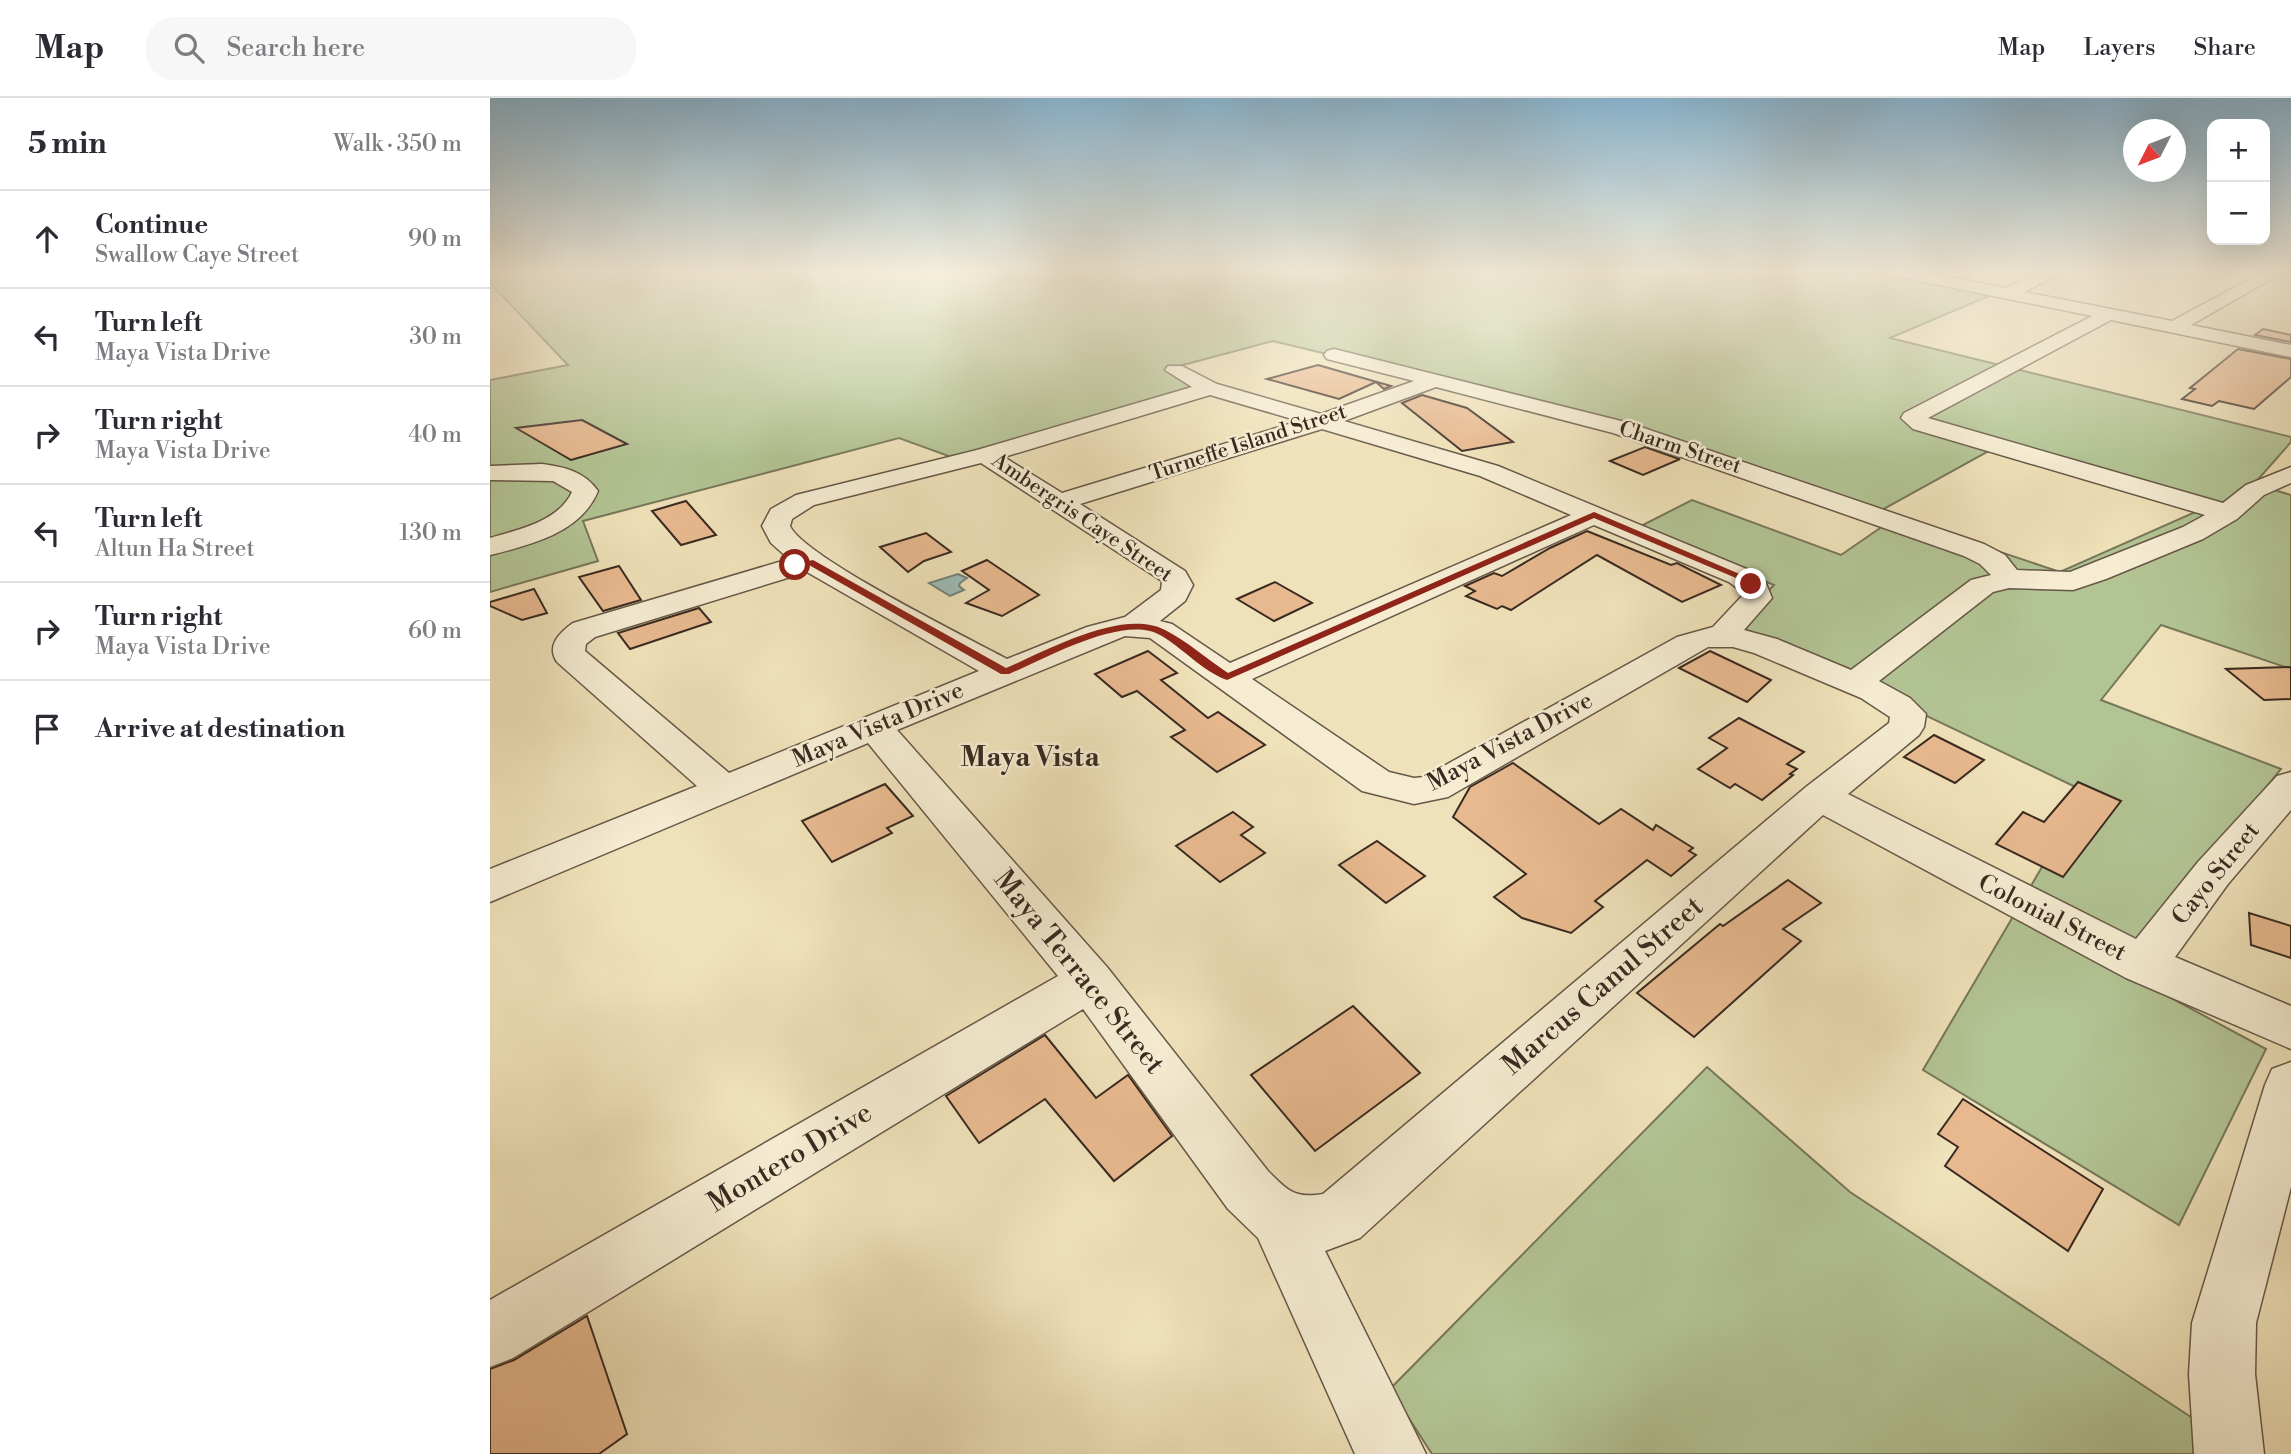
<!DOCTYPE html>
<html lang="en">
<head>
<meta charset="utf-8">
<style>
  body { margin:0; font-family:"Libre Bodoni",serif; background:#f7f7f7; color:#2b2b33 }
  .controls { position:absolute; right:21px; top:21px; display:grid; overflow:hidden; border-radius:14px; box-shadow:0 7px 28px #0002 }
  .controls button { width:63px; height:63px; display:grid; place-items:center; padding:0; border:0; border-bottom:2px solid #e1e1e2; background:#fff; color:#2b2b33; font:35px sans-serif }
  .compass { position:absolute; left:1633px; top:21px; width:63px; height:63px; border-radius:50%; background:#fff; box-shadow:0 7px 28px #0002; rotate:228deg }
  .stop { position:absolute; width:21px; height:21px; margin:-16px; border:5px solid #8f2418; border-radius:50%; background:#fff }
  .stop.end { background:#8f2418; border-color:#fff; box-shadow:0 2px 7px #0008 }
  .list { margin:0; padding:0; list-style:none }
  h2 { display:flex; justify-content:space-between; align-items:center; height:91px; margin:0; padding:0 28px; font-size:30px }
  h2 small { font-size:23px; font-weight:400; color:#7c7c81 }
  .list li { display:grid; grid-template-columns:46px 1fr auto; gap:21px; align-items:center; box-sizing:border-box; height:98px; padding:0 28px; border-top:2px solid #e1e1e2 }
  .list b { display:block; font-size:26px; white-space:nowrap }
  .list p { margin:0; font-size:23px; white-space:nowrap; color:#7c7c81 }
  .list em { font-size:23px; font-style:normal; color:#7c7c81 }
  .icon { flex:none; width:38px; height:38px; fill:none; stroke:currentColor; stroke-width:2; stroke-linecap:round; stroke-linejoin:round }
  .map { position:relative; flex:none; width:1801px; height:1356px; overflow:hidden }
  header { display:flex; align-items:center; gap:42px; box-sizing:border-box; height:98px; padding:0 35px; background:#fff; border-bottom:2px solid #e1e1e2 }
  header strong { font-size:33px }
  nav { display:flex; gap:38px; margin-inline-start:auto; font-size:24px }
  .search { width:490px; height:63px; background:#f7f7f7; display:flex; align-items:center; gap:18px; box-sizing:border-box; padding:0 24px; border-radius:28px; color:#7c7c81; font-size:26px }
  main { display:flex }
  aside { flex:1; background:#fff }
  .map>svg:first-child { display:block }
  .green { fill:#b3c494; stroke:#76775a; stroke-width:2 }
  .water { fill:#9cbcb6; stroke:#74827a; stroke-width:2 }
  .building { fill:#e8b98f; stroke:#392a21; stroke-width:2 }
  .lines { fill:none; stroke-linecap:round; stroke-linejoin:round }
  .minor-casing { stroke:#665847; stroke-width:3 }
  .minor { fill:#f5ecd2; fill-rule:evenodd }
  .route { fill:#8f2418 }
  .labels { text-anchor:middle; dominant-baseline:central; stroke-width:5; stroke-linejoin:round; paint-order:stroke }
  .far-street-label { font-size:21px; fill:#392a21; stroke:#f5ecd2 }
  .street-label { font-size:24px; fill:#392a21; stroke:#f5ecd2 }
  .quarter-label { font-size:28px; font-weight:bold; fill:#392a21; stroke:#f5ecd2 }
  .near-street-label { font-size:28px; fill:#392a21; stroke:#f5ecd2 }
</style>
</head>
<body>
<header>
<strong>Map</strong>
<div class="search"><svg class="icon" aria-label="search" viewBox="0 0 24 24"><circle cx="10" cy="10" r="6"/><path d="M15 15l6 6"/></svg>Search here</div>
<nav><a>Map</a><a>Layers</a><a>Share</a></nav>
</header>
<main>
<aside>
<h2>5 min<small>Walk · 350 m</small></h2>
<ul class="list">
<li><svg class="icon" aria-label="ahead" viewBox="0 0 24 24"><path d="M12 20V5M6 11l6-6 6 6"/></svg><div><b>Continue</b><p>Swallow Caye Street</p></div><em>90 m</em></li>
<li><svg class="icon" aria-label="left" viewBox="0 0 24 24"><path d="M17 20v-9H6M10 6l-5 5 5 5"/></svg><div><b>Turn left</b><p>Maya Vista Drive</p></div><em>30 m</em></li>
<li><svg class="icon" aria-label="right" viewBox="0 0 24 24"><path d="M7 20v-9h11M14 6l5 5-5 5"/></svg><div><b>Turn right</b><p>Maya Vista Drive</p></div><em>40 m</em></li>
<li><svg class="icon" aria-label="left" viewBox="0 0 24 24"><path d="M17 20v-9H6M10 6l-5 5 5 5"/></svg><div><b>Turn left</b><p>Altun Ha Street</p></div><em>130 m</em></li>
<li><svg class="icon" aria-label="right" viewBox="0 0 24 24"><path d="M7 20v-9h11M14 6l5 5-5 5"/></svg><div><b>Turn right</b><p>Maya Vista Drive</p></div><em>60 m</em></li>
<li><svg class="icon" aria-label="arrive" viewBox="0 0 24 24"><path d="M6 21V4h12l-3 4 3 4H6"/></svg><div><b>Arrive at destination</b></div></li>
</ul>
</aside>
<div class="map">
<svg width="1801" height="1356" viewBox="0 0 1801 1356">
  <rect width="100%" height="100%" fill="#efe1b9"/>
  <filter id="stains"><feTurbulence type="fractalNoise" baseFrequency=".00286" numOctaves="4"/><feColorMatrix values="0 0 0 0 .2 0 0 0 0 .09 0 0 0 0 .02 0 0 0 .5 -.17"/></filter>
  <radialGradient id="worn" r=".72"><stop offset=".6" stop-color="#630" stop-opacity="0"/><stop offset="1" stop-color="#630" stop-opacity=".3"/></radialGradient>
  <g class="green">
    <path d="M33,172h1350l118,25 -101,43 401,99v5l-37,42 37,11v174l-130,-44 -60,75 180,69 -162,201 147,79 -87,176 -256,-155 163,-278 -352,-168 40,-39 -135,-58 53,-27 149,55 55,-38 164,55 140,-62 -206,-62 -114,63 -243,-82 -364,-88 -105,28 27,17 -241,72 -55,-20 -316,83 15,40 -108,31v-212l78,-15 -78,-82v-8z"/>
    <path d="M1217,969l143,125 353,233 6,29h-777l-42,-65z"/>
  </g>
  <path class="water" d="M468,476l9,4 -7,5 -1,3 5,4 -14,6 -21,-13z"/>
  <g class="building">
    <path d="M1773,231l28,6v7l-36,-7z"/>
    <path d="M1748,251l53,10v18l-37,32 -35,-8 -7,5 -30,-7 13,-10 -5,-1z"/>
    <path d="M828,267l59,17 14,4 -7,3 -8,-7 -37,17 -72,-20z"/>
    <path d="M932,297l45,13 46,34 -51,9 -60,-48z"/>
    <path d="M92,322l45,24 -56,16 -55,-32z"/>
    <path d="M1155,349l34,12h1l-37,16 -33,-14z"/>
    <path d="M196,403l30,34 -35,10 -29,-34z"/>
    <path d="M1097,433l84,34 6,-2 44,22 -39,17 -85,-47 -86,55 -9,-4 -5,3 -31,-13 9,-5 -10,-5 29,-13 8,3 48,-28z"/>
    <path d="M436,435l25,19 -27,9 -16,11 -28,-25z"/>
    <path d="M497,462l52,35 -37,21 -36,-13 23,-13 -27,-19z"/>
    <path d="M129,468l22,34 -38,11 -24,-34z"/>
    <path d="M785,484l37,21 -38,18 -37,-22z"/>
    <path d="M44,491l13,24 -25,7 -32,-14v-4z"/>
    <path d="M209,510l12,14 -81,27 -12,-16z"/>
    <path d="M658,553l29,22 -16,7 47,38 10,-6 47,33 -48,27 -46,-35 14,-7 -48,-39 -15,6 -27,-23z"/>
    <path d="M1220,553l61,29 -24,22 -68,-34z"/>
    <path d="M1801,569v32l-27,1 -38,-31z"/>
    <path d="M1249,620l65,34 -17,12 10,5 -7,5 3,1 -31,25 -27,-16 -5,4 -32,-19 29,-21 -18,-10z"/>
    <path d="M1444,637l50,25 -29,23 -51,-26z"/>
    <path d="M1023,665l86,61 22,-15 32,21 3,-5 37,23 -4,3 7,4 -25,21 -24,-16 -52,41 8,6 -32,26 -49,-15 -28,-21 32,-23 -73,-57 17,-30z"/>
    <path d="M1588,684l43,19 -58,76 -67,-33 27,-32 21,10z"/>
    <path d="M395,686l28,32 -26,12 5,5 -60,29 -30,-41z"/>
    <path d="M743,714l20,15 -12,8 24,18 -45,29 -44,-36z"/>
    <path d="M887,743l48,35 -39,27 -47,-38z"/>
    <path d="M1298,782l33,23 -38,26 18,12 -107,96 -57,-44 83,-69 3,2z"/>
    <path d="M1759,815l42,13v32l-40,-13z"/>
    <path d="M863,908l67,67 -105,78 -64,-76z"/>
    <path d="M555,937l51,63 32,-23 44,61 -58,45 -69,-82 -66,44 -33,-47z"/>
    <path d="M1473,1001l140,90 -35,62 -123,-85 13,-19 -20,-13z"/>
    <path d="M97,1218l40,118 -28,20h-109v-85l24,-9z"/>
  </g>
  <g class="lines">
    <g class="minor-casing">
      <g id="minor">
        <path d="M1392,172h32l92,18 41,-18h21l-44,22 148,29 95,-51h20l-96,55 100,20v12l-180,-37 -183,98 295,85 23,-18 45,-18v16l-27,12 -27,24 -34,20 -97,40 -33,11 -64,-2 -16,4 -114,89 31,17 16,16 -2,13 -5,8 -71,59 288,145 62,-77 79,-86 14,-4v38l-63,74 -53,73 116,49v43l-165,-71 -303,-163 -463,423 -35,13 101,203h-71l-97,-216 -30,-29 -145,-200 -570,349 -23,9v-67l568,-324 -190,-233 -378,159v-33l207,-83 -140,-124c-11,-16 2,-29 16,-39l216,-64 -18,-16 -9,-17 9,-17 25,-14 181,-45 215,-63 -27,-17 3,-4h14l35,18 104,30 93,-33 -87,-22 -3,-4 3,-4 7,-2 295,74 355,121 21,11 12,15 53,2 113,-45 22,-12 -292,-86 -12,-11 3,-5 188,-97 -202,-41zM946,289l177,46 351,123 16,8 11,11 -20,5 -120,90 -74,-31 -33,-9 28,-32 -7,-17 -16,-11 -251,-104 -154,-45zM720,297l89,26 -237,72 -58,-36zM832,331l158,47 91,39 -341,148 -58,-39 -12,-3 25,-20 8,-16 -8,-14 -105,-67zM491,365l181,118 -1,9 -36,27 -38,10 -80,32c-39,-21 -203,-102 -217,-133l2,-7 22,-14zM1104,427l135,57 12,9 1,5 -29,31 -36,10 -253,140 -10,1 -25,-6 -137,-93zM317,474l172,99 -250,102 -144,-122 1,-7 9,-7zM635,538l25,2 212,153 52,13 34,-7 260,-150h25l21,6 107,45 29,19 -1,6 -83,64 -483,407c-29,5 -36,-4 -55,-23l-161,-204 -210,-237z"/>
        <path d="M52,366c22,3 42,7 56,27 -17,42 -68,54 -108,64v-17c28,-8 69,-17 82,-46l-19,-11 -63,-1v-14z"/>
        <path d="M1801,964v125l-35,136 -1,51 9,80h-70l-5,-80 3,-51 73,-238 7,-16z"/>
      </g>
    </g>
    <use href="#minor" class="minor"/>
  </g>
  <linearGradient id="sky" x2="0" y2="1"><stop stop-color="#89b7d4"/><stop offset="0.48" stop-color="#f8f2e0"/><stop offset="1" stop-color="#f8f2e0" stop-opacity="0"/></linearGradient>
  <rect width="1801" height="362" fill="url(#sky)"/>
  <path class="route" d="M1104,414l148,63 14,9 -8,2 -12,-8 -142,-60 -367,162c-25,-9 -44,-32 -67,-45 -37,-21 -115,24 -151,39h-8l-192,-109 -14,2 -4,-2 22,-5 193,108c41,-17 115,-60 159,-38 22,11 42,29 63,43z"/>
  <g class="labels">
    <g class="far-street-label">
      <text transform="translate(758 345) rotate(-18)">Turneffe Island Street</text>
      <text transform="translate(1190 350) rotate(18)">Charm Street</text>
      <text transform="translate(592 420) rotate(34)">Ambergris Caye Street</text>
    </g>
    <g class="street-label">
      <text transform="translate(388 627) rotate(-23)">Maya Vista Drive</text>
      <text transform="translate(1020 644) rotate(-28)">Maya Vista Drive</text>
      <text transform="translate(1726 776) rotate(-51)">Cayo Street</text>
      <text transform="translate(1562 820) rotate(27)">Colonial Street</text>
    </g>
    <g class="quarter-label">
      <text x="540" y="659">Maya Vista</text>
    </g>
    <g class="near-street-label">
      <text transform="translate(589 874) rotate(51)">Maya Terrace Street</text>
      <text transform="translate(1113 888) rotate(-41)">Marcus Canul Street</text>
      <text transform="translate(300 1060) rotate(-31)">Montero Drive</text>
    </g>
  </g>
  <rect width="100%" height="100%" filter="url(#stains)"/>
  <rect width="100%" height="100%" fill="url(#worn)"/>
</svg>
<div class="controls">
<button>+</button>
<button>−</button>
</div>
<svg class="compass" viewBox="-18 -18 36 36"><path d="M0-13l5 13h-10z" fill="#e53935"/><path d="M0 13l5-13h-10z" fill="#7c7c81"/></svg>
<div class="stop" style="left:305px;top:467px"></div>
<div class="stop end" style="left:1261px;top:486px"></div>
</div>
</main>
</body>
</html>
